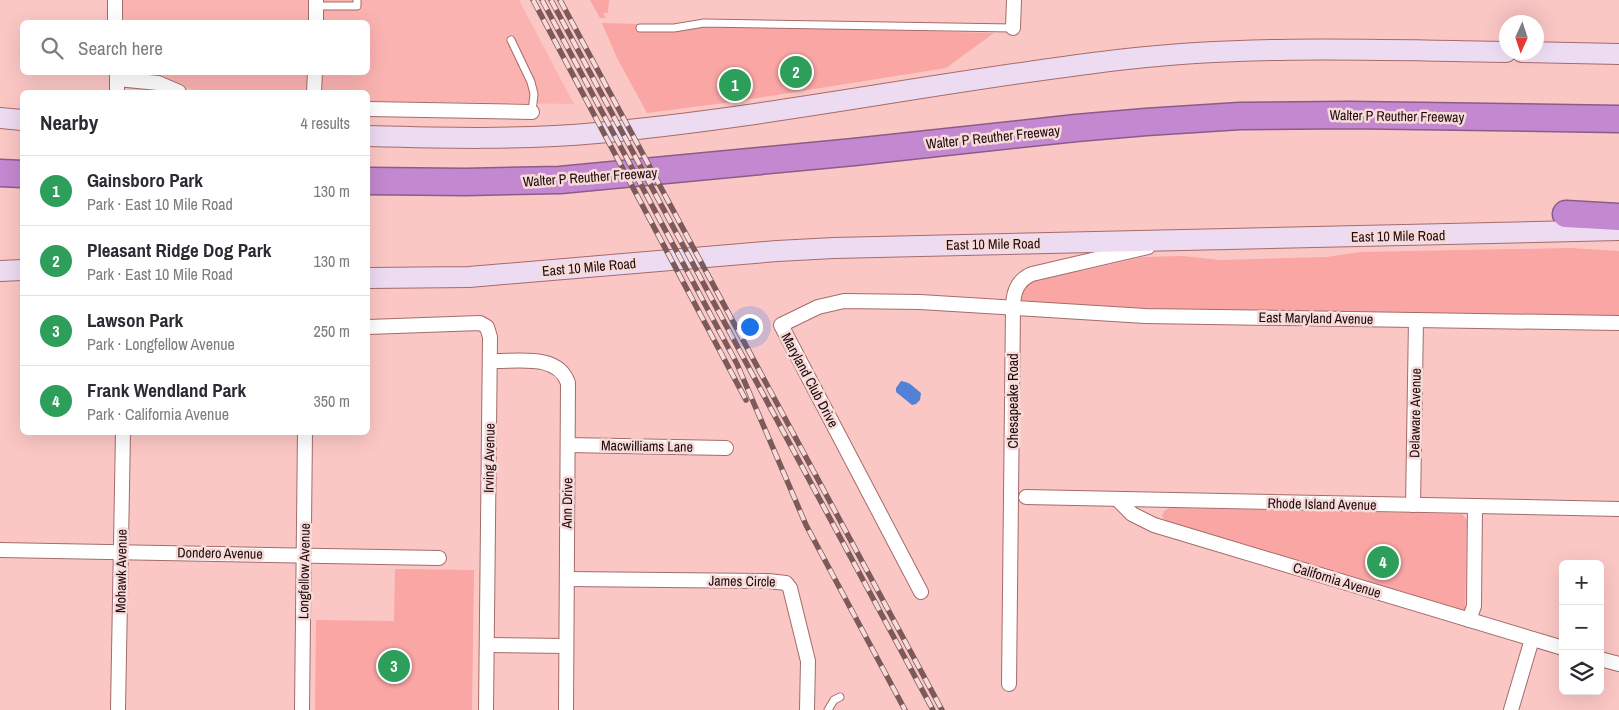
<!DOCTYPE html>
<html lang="en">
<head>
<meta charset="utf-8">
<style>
  body { margin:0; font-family:"Archivo Narrow",sans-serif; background:#f7f7f7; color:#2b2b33 }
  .controls { position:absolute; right:15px; bottom:15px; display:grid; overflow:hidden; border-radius:8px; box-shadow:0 5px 20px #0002 }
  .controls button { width:45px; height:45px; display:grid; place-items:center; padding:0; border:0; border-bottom:1px solid #e1e1e2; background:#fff; color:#2b2b33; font:25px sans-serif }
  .compass { position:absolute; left:1499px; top:15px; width:45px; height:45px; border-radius:50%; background:#fff; box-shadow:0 5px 20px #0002; rotate:183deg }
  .you { position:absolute; left:749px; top:326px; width:18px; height:18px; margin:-12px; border:4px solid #fff; border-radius:50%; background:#1a73e8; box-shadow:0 0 0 8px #1a73e833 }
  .badge { display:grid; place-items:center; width:32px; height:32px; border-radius:50%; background:#7c3aed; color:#fff; font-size:16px; font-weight:700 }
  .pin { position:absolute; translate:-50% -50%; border:2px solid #fff; box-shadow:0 1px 5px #0006 }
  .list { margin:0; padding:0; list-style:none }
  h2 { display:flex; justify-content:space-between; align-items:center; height:65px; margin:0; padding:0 20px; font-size:21px }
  h2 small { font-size:16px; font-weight:400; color:#7c7c81 }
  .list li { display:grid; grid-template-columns:32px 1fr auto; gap:15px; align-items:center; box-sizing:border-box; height:70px; padding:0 20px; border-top:1px solid #e1e1e2 }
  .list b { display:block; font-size:19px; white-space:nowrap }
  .list p { margin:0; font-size:16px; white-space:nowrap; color:#7c7c81 }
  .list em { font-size:16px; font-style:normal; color:#7c7c81 }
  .icon { flex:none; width:28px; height:28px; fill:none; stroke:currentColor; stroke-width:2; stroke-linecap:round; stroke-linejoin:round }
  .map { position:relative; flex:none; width:1619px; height:710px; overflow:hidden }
  .search { position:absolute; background:#fff; box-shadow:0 5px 20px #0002; left:20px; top:20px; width:350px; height:55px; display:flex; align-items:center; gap:12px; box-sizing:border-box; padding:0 18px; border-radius:8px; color:#7c7c81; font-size:19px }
  .panel { position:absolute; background:#fff; box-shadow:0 5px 20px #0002; left:20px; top:90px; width:350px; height:345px; border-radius:8px }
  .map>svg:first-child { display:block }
  .built { fill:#fbb3b1 }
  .green { fill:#f9a6a4 }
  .water { fill:#5281d5 }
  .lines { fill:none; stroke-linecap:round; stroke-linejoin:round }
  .service-casing { stroke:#a56b6a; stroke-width:9 }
  .minor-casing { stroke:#a56b6a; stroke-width:16 }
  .secondary-casing { stroke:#a56b6a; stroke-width:22 }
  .motorway-casing { stroke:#8a5c8a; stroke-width:29 }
  .service { stroke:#fff; stroke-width:7 }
  .minor { stroke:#fff; stroke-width:14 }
  .secondary { stroke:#eddbf1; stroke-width:20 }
  .motorway { stroke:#c388cf; stroke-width:26 }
  .rail-casing { stroke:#7d5a5a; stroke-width:5.5 }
  .rail { stroke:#f6dbda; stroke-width:4; stroke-dasharray:11; stroke-linecap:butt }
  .labels { text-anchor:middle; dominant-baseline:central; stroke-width:5; stroke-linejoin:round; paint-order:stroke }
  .street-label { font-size:14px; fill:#1f090a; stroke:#f6dbda }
</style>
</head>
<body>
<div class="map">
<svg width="1619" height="710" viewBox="0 0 1619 710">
  <rect width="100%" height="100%" fill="#fbc7c5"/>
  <path class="built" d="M121,0h398l55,104 -206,-3v-9h-171l-20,-9 -27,-10 218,-1v-50h-245z"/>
  <g class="green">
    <path d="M590,0h19l-1,13h-5l3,5h-6z"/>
    <path d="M602,23l392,10 -48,35 -214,34 -85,11 -30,-55z"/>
    <path d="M1570,248l49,3v66l-461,-8 -136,-8 -2,-3c2,-5 3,-10 7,-14 8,-8 42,-13 54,-15l1,2 60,-14 41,-1 37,4 106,-3 35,-5z"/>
    <path d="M1169,508l293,6 5,6 -2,91 -299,-89 -4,-6 2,-5z"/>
    <path d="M395,569l79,1 -2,140h-157l1,-90 78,1z"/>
  </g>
  <path class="water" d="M901,381c11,2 11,5 20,12l-1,7 -4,4 -4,1 -16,-13v-4z"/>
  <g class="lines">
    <g class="service-casing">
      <g id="service">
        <path d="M316,6h41v-6"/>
        <path d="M640,28h34l30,-5 309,5"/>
        <path d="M511,40l20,42 3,12 -2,18"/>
        <path d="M828,710l6,-10 6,-3"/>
      </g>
    </g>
    <g class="minor-casing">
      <g id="minor">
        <path d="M115,22v-22"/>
        <path d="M316,22v-22"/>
        <path d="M1013,28l1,-28"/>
        <path d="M117,72v20"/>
        <path d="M117,79l41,4 21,9"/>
        <path d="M314,92l1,-20"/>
        <path d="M368,109l164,3"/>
        <path d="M368,327l112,-4 7,4 3,10 -4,373"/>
        <path d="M491,361c26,1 67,-8 77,22l-2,327"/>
        <path d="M568,445l158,3"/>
        <path d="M1026,497l593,12"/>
        <path d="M1118,500l14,14 22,11 409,123"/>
        <path d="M1413,505l3,-185"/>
        <path d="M0,550l439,8"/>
        <path d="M567,579l201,2 18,2 4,5 18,73 -1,49"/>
        <path d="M921,592l-140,-267 37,-18 26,-6 76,1 225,14 474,7"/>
        <path d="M1469,620l5,-14 1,-100"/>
        <path d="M487,645l79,1"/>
        <path d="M1600,659l19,5"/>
        <path d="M1009,684l4,-376c0,-15 4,-28 19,-34l116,-27"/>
        <path d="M118,710l5,-278"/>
        <path d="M302,710l3,-278"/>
        <path d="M1511,710l21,-71"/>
      </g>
    </g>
    <g class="secondary-casing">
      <g id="secondary">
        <path d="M1522,52l97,2"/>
        <path d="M0,118l22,2"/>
        <path d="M368,136c76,2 153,4 229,-3 178,-16 353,-54 530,-74 126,-14 253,-9 379,-7"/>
        <path d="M0,271l22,-1"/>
        <path d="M368,278l101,-1 308,-26 57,-3 785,-18"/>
      </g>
    </g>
    <g class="motorway-casing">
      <g id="motorway">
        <path d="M0,173l22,1"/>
        <path d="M368,181l97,1 95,-2 294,-28 222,-24 70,-6 94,-6 109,-1 270,4"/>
        <path d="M1566,214l53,3"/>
      </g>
    </g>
    <use href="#service" class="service"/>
    <use href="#minor" class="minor"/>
    <use href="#secondary" class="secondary"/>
    <use href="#motorway" class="motorway"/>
    <g class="rail-casing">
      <g id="rail">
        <path d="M533,0l213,400"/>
        <path d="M542,0l195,364 69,161 99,185"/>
        <path d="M551,0l382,710"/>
        <path d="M560,0l382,710"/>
      </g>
    </g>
    <use href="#rail" class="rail"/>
  </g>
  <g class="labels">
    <g class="street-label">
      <text transform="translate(1397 116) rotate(1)">Walter P Reuther Freeway</text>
      <text transform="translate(993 137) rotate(-6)">Walter P Reuther Freeway</text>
      <text transform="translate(590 177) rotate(-4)">Walter P Reuther Freeway</text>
      <text transform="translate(1398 236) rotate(-1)">East 10 Mile Road</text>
      <text transform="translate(993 244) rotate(-1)">East 10 Mile Road</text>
      <text transform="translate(589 267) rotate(-5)">East 10 Mile Road</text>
      <text transform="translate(1316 318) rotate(1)">East Maryland Avenue</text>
      <text transform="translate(810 380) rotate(62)">Maryland Club Drive</text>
      <text transform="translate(1013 401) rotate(-90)">Chesapeake Road</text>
      <text transform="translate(1415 413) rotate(-89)">Delaware Avenue</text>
      <text transform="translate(647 446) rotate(1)">Macwilliams Lane</text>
      <text transform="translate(489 458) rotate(-89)">Irving Avenue</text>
      <text transform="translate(567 503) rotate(-89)">Ann Drive</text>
      <text transform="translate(1322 504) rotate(1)">Rhode Island Avenue</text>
      <text transform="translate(220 553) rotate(1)">Dondero Avenue</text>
      <text transform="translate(121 571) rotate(-89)">Mohawk Avenue</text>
      <text transform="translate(304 571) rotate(-89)">Longfellow Avenue</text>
      <text transform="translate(1337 580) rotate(17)">California Avenue</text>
      <text transform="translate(742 581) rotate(1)">James Circle</text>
    </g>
  </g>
</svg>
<div class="controls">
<button>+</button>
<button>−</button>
<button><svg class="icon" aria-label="layers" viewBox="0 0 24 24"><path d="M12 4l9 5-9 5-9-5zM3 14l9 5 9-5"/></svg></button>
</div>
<svg class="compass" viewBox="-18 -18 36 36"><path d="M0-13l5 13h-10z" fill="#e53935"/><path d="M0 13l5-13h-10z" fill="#7c7c81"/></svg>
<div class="you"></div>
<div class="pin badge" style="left:735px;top:85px;background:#2e9e5b">1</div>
<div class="pin badge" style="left:796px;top:72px;background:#2e9e5b">2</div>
<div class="pin badge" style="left:394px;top:666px;background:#2e9e5b">3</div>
<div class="pin badge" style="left:1383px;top:562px;background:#2e9e5b">4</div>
<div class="search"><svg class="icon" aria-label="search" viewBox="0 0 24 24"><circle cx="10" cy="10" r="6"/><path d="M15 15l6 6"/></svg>Search here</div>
<section class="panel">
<h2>Nearby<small>4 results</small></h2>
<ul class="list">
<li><span class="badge" style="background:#2e9e5b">1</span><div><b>Gainsboro Park</b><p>Park · East 10 Mile Road</p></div><em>130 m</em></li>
<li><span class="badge" style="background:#2e9e5b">2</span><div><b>Pleasant Ridge Dog Park</b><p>Park · East 10 Mile Road</p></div><em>130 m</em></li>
<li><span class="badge" style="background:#2e9e5b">3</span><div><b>Lawson Park</b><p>Park · Longfellow Avenue</p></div><em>250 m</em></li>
<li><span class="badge" style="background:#2e9e5b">4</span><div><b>Frank Wendland Park</b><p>Park · California Avenue</p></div><em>350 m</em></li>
</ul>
</section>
</div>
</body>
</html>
